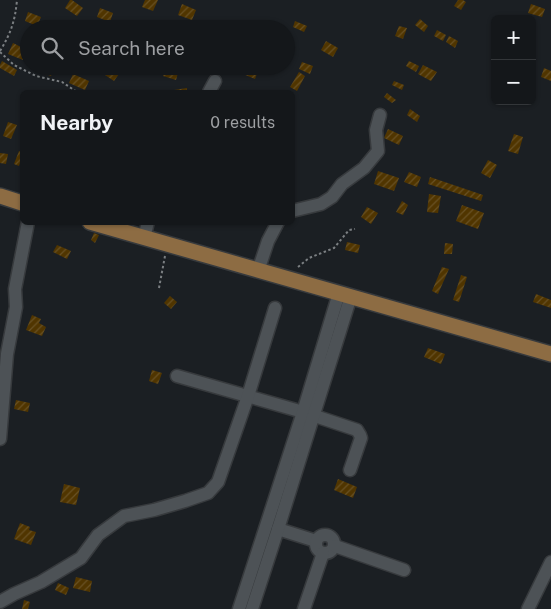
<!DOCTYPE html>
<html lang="en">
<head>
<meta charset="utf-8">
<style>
  body { margin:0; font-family:"Public Sans",sans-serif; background:#1d2023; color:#f1f3f6 }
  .controls { position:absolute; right:15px; top:15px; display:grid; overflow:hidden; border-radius:8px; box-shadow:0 1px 4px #0004 }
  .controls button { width:45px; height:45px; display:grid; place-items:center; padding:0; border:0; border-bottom:1px solid #333639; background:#14171a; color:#f1f3f6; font:25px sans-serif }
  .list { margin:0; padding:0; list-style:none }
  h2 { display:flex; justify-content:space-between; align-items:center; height:65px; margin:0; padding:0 20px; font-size:21px }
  h2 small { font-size:16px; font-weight:400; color:#9d9fa2 }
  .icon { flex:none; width:28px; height:28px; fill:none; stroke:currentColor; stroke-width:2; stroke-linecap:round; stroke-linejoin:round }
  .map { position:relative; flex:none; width:551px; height:609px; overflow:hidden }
  .search { position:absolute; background:#14171a; box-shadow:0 1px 4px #0004; left:20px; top:20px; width:275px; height:55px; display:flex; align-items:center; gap:12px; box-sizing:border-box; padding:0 18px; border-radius:28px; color:#9d9fa2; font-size:19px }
  .panel { position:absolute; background:#14171a; box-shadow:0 1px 4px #0004; left:20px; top:90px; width:275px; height:135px; border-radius:8px }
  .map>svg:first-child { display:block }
  .building { fill:url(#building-hatch) }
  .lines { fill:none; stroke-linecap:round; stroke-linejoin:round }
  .minor-casing { stroke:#373a3d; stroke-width:15 }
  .primary-casing { stroke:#373a3d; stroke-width:18 }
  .path { stroke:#7b7f82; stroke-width:2; stroke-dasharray:2.5 2.5; stroke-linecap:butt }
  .minor { stroke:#4d5256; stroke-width:12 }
  .primary { stroke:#8d6c43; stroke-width:15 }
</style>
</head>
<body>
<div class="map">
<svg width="551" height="609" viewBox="0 0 551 609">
  <defs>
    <pattern id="building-hatch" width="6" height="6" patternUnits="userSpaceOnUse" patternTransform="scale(1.25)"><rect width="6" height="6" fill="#503500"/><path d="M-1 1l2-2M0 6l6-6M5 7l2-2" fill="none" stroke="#685124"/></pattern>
  </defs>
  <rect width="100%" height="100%" fill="#1b1f23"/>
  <g class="building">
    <path d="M70,0h2l11,8 -6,8 -12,-8z"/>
    <path d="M145,0h13l-5,11 -11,-4z"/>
    <path d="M458,0h5l3,2 -5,8 -7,-4z"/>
    <path d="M182,4l14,6 -4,10 -14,-5z"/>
    <path d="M531,4l14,5 -3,8 -14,-4z"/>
    <path d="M100,8l13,5 -3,9 -13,-5z"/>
    <path d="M28,12l13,5 -4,9 -12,-5z"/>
    <path d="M420,19l8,7 -4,6 -9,-7z"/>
    <path d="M295,21l12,5 -3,6 -11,-5z"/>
    <path d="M399,26l8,2 -4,11 -8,-3z"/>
    <path d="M437,30l9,5 -3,6 -9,-5z"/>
    <path d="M449,36l9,5 -3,7 -9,-6z"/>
    <path d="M326,41l12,7 -5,9 -12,-7z"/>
    <path d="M13,43l14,7 -4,10 -15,-6z"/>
    <path d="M2,61l15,9 -3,6 -14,-8v-3z"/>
    <path d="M409,61l10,5 -3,6 -10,-6z"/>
    <path d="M302,62l11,4 -3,8 -11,-5z"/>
    <path d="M423,65l14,7 -6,9 -13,-7z"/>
    <path d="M38,66h16l-3,10 -15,-5z"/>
    <path d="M136,66l7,2 -2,7 -7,-2z"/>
    <path d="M246,66h14l-5,13 -12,-5z"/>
    <path d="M111,68l8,6 -5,7 -9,-6z"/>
    <path d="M544,68l7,3v10l-10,-4z"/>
    <path d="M165,69l13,4 -2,7 -13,-4z"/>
    <path d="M299,72l6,4 -8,15 -7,-4z"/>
    <path d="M73,74l16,7 -4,9 -16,-7z"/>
    <path d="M394,81l10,4 -2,5 -10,-5z"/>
    <path d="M187,88v4h-13v-2z"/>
    <path d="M387,93l9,7 -4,3 -8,-6z"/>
    <path d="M410,109l10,7 -3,6 -10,-7z"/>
    <path d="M8,122l9,3 -6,14 -8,-3z"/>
    <path d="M388,129l15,7 -4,9 -15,-7z"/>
    <path d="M514,134l9,3 -5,17 -10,-3z"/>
    <path d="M19,151l3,1v5l-3,9 -5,-2z"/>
    <path d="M0,153l8,1 -2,10 -6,-1z"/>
    <path d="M488,160l9,5 -7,13 -9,-5z"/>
    <path d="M378,171l21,7 -5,13 -20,-7z"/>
    <path d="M409,172l12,5 -4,10 -13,-5z"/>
    <path d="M430,177l53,18 -2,6 -53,-17z"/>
    <path d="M429,194l12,2 -3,17 -11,-1z"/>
    <path d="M402,201l6,4 -5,10 -7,-3z"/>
    <path d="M462,205l22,8 -6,16 -22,-8z"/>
    <path d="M367,207l11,6 -7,11 -10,-7z"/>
    <path d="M94,233l5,2 -4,8 -4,-3z"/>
    <path d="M347,242l13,3 -2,8 -13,-3z"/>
    <path d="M445,243l8,1 -1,10h-8z"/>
    <path d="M57,245l14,6 -4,8 -14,-7z"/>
    <path d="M442,267l7,2 -11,25 -6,-3z"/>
    <path d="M461,275l6,2 -8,25 -6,-2z"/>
    <path d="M536,294l15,6v8l-18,-6z"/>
    <path d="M170,296l7,6 -6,7 -7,-6z"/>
    <path d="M32,315l9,4 -2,4 7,4 -4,9 -16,-6z"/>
    <path d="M428,348l17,6 -4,10 -17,-7z"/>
    <path d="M152,370l10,3 -4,11 -9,-3z"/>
    <path d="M16,400l14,3 -2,9 -14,-3z"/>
    <path d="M338,479l19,8 -4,11 -19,-8z"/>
    <path d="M64,484l16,4 -4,17 -16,-3z"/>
    <path d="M20,523l10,4 -1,3 7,2 -5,13 -17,-6z"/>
    <path d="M76,577l16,4 -2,11 -17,-4z"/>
    <path d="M58,583l11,5 -3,7 -11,-5z"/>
    <path d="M24,600l6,2 -2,7h-6z"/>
  </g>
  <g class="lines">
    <g class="minor-casing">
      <g id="minor">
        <path d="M209,92l6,-11"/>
        <path d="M292,211l29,-7 11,-7 10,-13 22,-16 14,-17 -2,-21 4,-15"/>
        <path d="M144,238l4,-16"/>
        <path d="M258,271l10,-30 10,-19"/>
        <path d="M177,376l126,36 54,18 3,5 1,3 -11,32"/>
        <path d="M0,439l7,-85 9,-47 -1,-18 13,-67"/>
        <path d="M278,529l38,12"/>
        <circle cx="325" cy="544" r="9"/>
        <path d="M335,546l69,24"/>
        <path d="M0,602l14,-8 27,-12 40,-24 17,-23 26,-19 30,-6 31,-9 23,-8 10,-11 30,-86 27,-88"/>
        <path d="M239,609l64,-197 36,-119"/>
        <path d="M252,609l26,-80 73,-233"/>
        <path d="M304,609l19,-56"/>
        <path d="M528,609l23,-47"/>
      </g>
    </g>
    <g class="primary-casing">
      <g id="primary">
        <path d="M0,196l22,7"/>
        <path d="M90,222l461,132"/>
      </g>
    </g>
    <g class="path">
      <path d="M0,51c11,-18 15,-30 17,-51"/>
      <path d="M0,52l14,13 22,11 26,6 15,10"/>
      <path d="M298,267l11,-9 25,-10 15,-18 6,-1"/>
      <path d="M159,288l6,-32"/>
    </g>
    <use href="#minor" class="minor"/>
    <use href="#primary" class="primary"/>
  </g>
</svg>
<div class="controls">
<button>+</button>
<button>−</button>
</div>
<div class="search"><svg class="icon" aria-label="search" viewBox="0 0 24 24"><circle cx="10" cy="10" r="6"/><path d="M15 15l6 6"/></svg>Search here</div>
<section class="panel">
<h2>Nearby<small>0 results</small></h2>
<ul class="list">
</ul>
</section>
</div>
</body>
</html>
